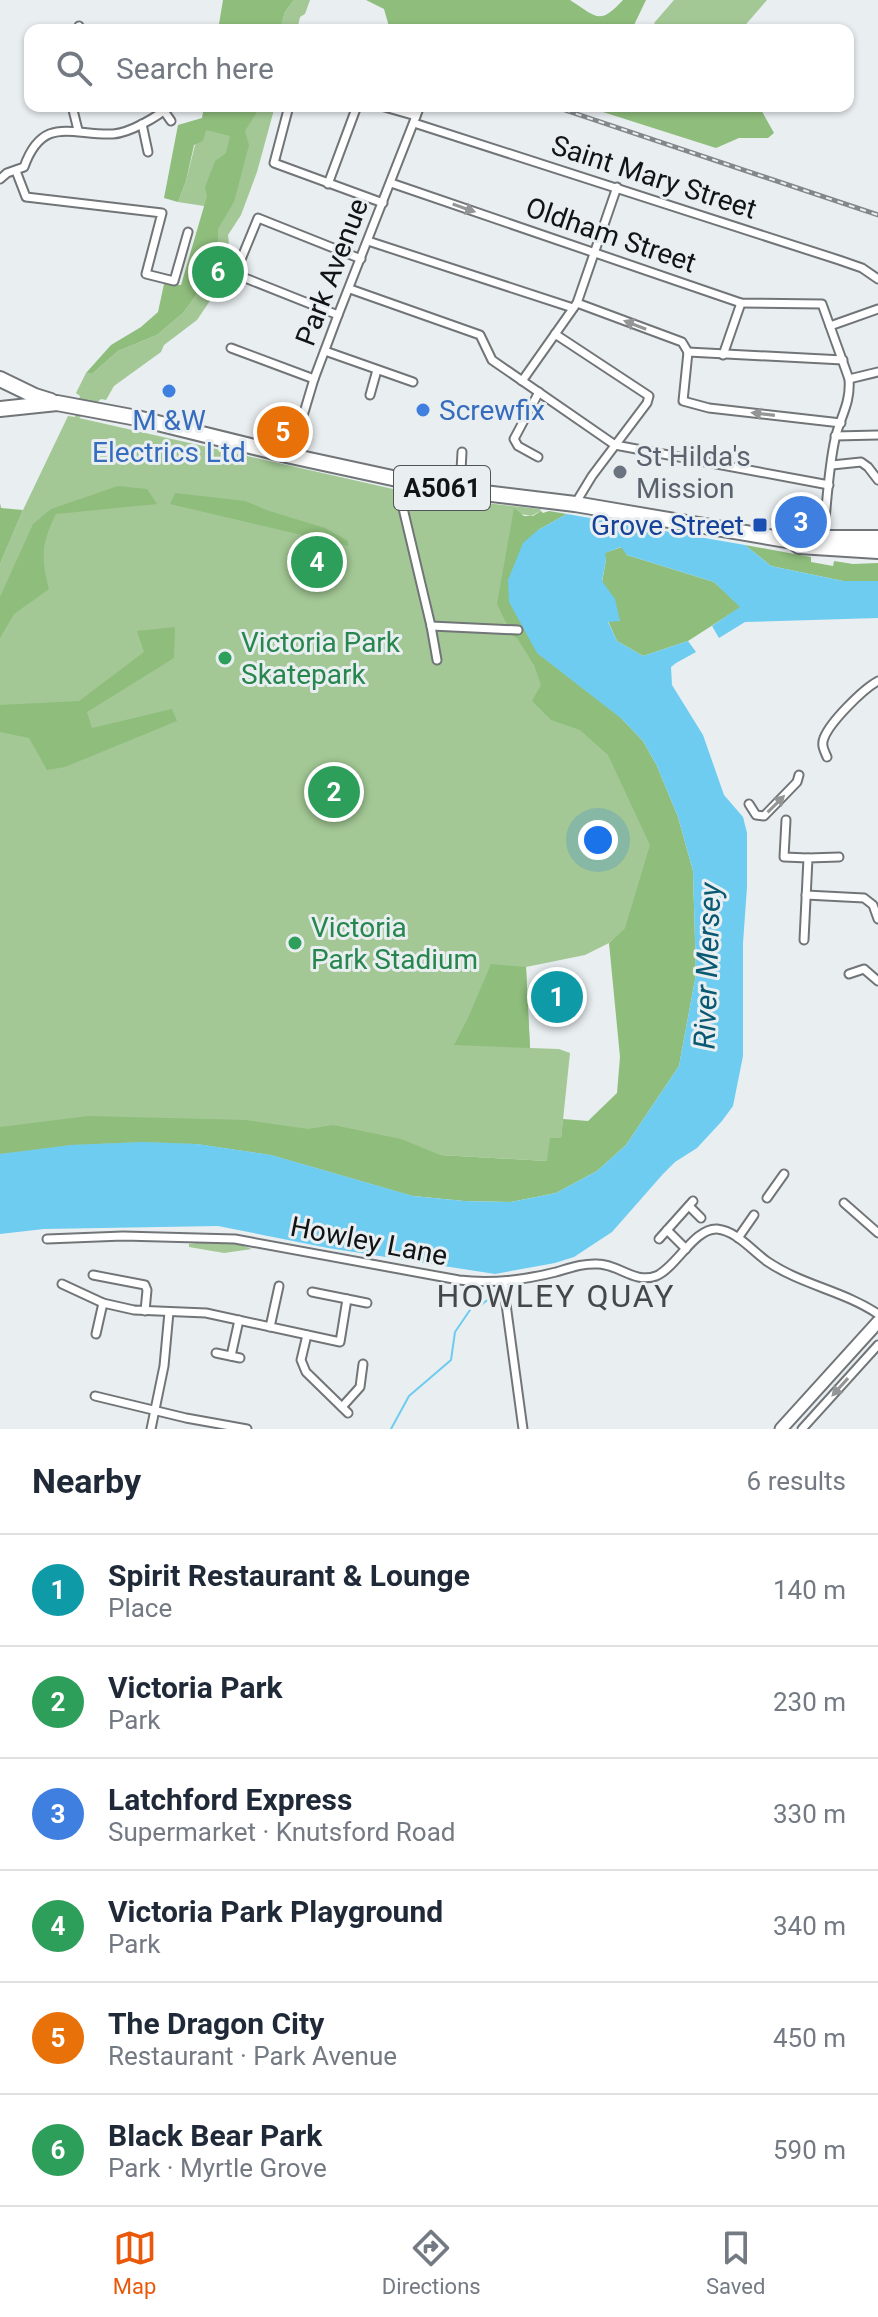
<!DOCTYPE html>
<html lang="en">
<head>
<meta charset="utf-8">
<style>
  body { margin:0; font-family:Roboto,sans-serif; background:#f2f2f3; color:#1f2937 }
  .you { position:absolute; left:598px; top:840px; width:28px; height:28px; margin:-20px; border:6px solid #fff; border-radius:50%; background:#1a73e8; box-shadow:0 0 0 12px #1a73e833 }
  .badge { display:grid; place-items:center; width:52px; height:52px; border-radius:50%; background:#ea580c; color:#fff; font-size:26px; font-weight:700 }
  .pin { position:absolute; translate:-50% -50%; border:4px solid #fff; box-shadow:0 2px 8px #0006 }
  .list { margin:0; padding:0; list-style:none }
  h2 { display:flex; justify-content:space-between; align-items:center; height:104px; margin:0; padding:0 32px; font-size:34px }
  h2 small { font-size:26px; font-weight:400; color:#747a83 }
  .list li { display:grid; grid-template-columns:52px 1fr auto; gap:24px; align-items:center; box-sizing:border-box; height:112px; padding:0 32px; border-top:2px solid #e0e1e3 }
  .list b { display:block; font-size:30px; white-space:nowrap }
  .list p { margin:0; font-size:26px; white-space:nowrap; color:#747a83 }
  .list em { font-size:26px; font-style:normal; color:#747a83 }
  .icon { flex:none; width:44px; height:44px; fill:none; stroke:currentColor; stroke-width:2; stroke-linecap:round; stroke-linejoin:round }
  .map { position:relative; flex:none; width:878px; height:1429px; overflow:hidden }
  .search { position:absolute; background:#fff; box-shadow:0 2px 6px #0004; left:24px; right:24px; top:24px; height:88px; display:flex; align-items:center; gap:20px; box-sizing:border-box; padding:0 28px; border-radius:16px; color:#747a83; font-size:30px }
  .sheet { height:776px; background:#fff }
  nav { display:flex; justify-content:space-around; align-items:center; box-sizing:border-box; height:112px; border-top:2px solid #e0e1e3; background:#fff; font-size:22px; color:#747a83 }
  nav a { display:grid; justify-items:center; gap:4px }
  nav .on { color:#ea580c }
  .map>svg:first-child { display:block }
  .green { fill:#a3c895 }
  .forest { fill:#8ebd7c }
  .water { fill:#6eccf0 }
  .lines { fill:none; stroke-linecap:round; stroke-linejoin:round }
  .stream { stroke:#6eccf0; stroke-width:2 }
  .street-casing { stroke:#717578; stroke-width:11 }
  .secondary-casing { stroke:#717578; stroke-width:15 }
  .highway-casing { stroke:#717578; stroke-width:18 }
  .street { stroke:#fff; stroke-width:7 }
  .secondary { stroke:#fff; stroke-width:11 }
  .highway { stroke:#fff; stroke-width:14 }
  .rail-casing { stroke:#838789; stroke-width:5 }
  .rail { stroke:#e9eef1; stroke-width:2; stroke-dasharray:6; stroke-linecap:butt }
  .oneway { fill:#949595 }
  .shop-dot { fill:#3f7fe0; stroke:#e9eef1; stroke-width:3 }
  .worship-dot { fill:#6b7280; stroke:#e9eef1; stroke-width:3 }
  .transit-dot { fill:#1a4fb4; stroke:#e9eef1; stroke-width:3 }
  .leisure-dot { fill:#2e9e5b; stroke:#e9eef1; stroke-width:3 }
  .labels { text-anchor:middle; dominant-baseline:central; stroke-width:6; stroke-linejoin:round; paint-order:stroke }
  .shield { fill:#e9eef1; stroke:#525556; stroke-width:2 }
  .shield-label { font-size:26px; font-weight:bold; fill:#111314 }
  .street-label { font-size:28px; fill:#111314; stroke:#e9eef1 }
  .shop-label { font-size:28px; fill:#366cbe; stroke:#e9eef1; text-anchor:start }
  .worship-label { font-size:28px; fill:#5b616d; stroke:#e9eef1; text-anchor:start }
  .transit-label { font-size:28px; fill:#164399; stroke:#e9eef1; text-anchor:end }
  .leisure-label { font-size:28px; fill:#27864d; stroke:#e9eef1; text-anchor:start }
  .water-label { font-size:30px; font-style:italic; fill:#085971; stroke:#e9eef1 }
  .quarter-label { font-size:32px; letter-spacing:2px; fill:#44484b; stroke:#e9eef1 }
</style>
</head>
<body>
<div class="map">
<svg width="878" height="1429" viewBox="0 0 878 1429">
  <rect width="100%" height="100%" fill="#e9eef1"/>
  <g class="green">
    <path d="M294,0h16l-5,14 -5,3 -3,13h-17l5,-18z"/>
    <path d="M674,0h93l-26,30h-79l-8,-7z"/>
    <path d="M261,106h14l-18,66 -16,43 -13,20 3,29 -7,16 -27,40 -33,25 -3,7 -47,34 -8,14 -5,-1 -22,19 345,78 116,13 1,2 -10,5 -10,-2 101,205 35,47 -12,144 -36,33 -24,12 -59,12 4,81 29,1 11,4 -9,86 -14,22 -107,-6 -27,41 -142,-41 -74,-11 -197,10v-590l23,-54 45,-94 7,1 5,-21 -4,-3 10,-20 6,1 26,-23 39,-16 26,-22 20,-27 15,-36v-20l15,-27 -29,3 -26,-4 8,-21 9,-36 11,-16 24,6 30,-25z"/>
    <path d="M214,1241l19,1 19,7 -28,4 -35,-6v-3z"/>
  </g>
  <g class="forest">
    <path d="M223,0h71l-9,12 -5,18h-62z"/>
    <path d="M366,0h204c27,17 29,26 53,0h23l-12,25 9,5h-253l-6,-21z"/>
    <path d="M204,106h57l-16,25 4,14 -15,57 -16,28v20l-15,36 -20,27 -26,22 -39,16 -26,23 -6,-1 25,-28 30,-18 17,-15 6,-28 17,1 26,-89 -2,-9 10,-26 11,-8 4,-17 -24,-6 -3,11 -9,4 -8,36 -8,21 -14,-4 14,-73 24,-7z"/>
    <path d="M584,106h175l15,27 -6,5h-29l-23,10z"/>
    <path d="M118,486l29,3 10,15 -101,10c-15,29 -15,45 -7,75l-35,25 -14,24v-41l33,-73 18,-15z"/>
    <path d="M175,493l70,8 24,10 56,17 23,13v5l-178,-42z"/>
    <path d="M0,503l1,5 22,2 -23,54z"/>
    <path d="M514,508l10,8h9l8,-5 2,2 6,-2 18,3 -29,16 -1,123 85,66 21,22 14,25 21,51 15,54 3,103 -17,92 -53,79 -29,26 -41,22 -45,9 -47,-1 -51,-5 -142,-41 -74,-11 -54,-2 -72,3 -71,9v-27l88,-11 158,4 62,9 25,-4 68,14 39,16 107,6 3,-23h11l2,-19 25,2 29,-28 3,-36 -11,-114 16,-15 25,-83 -42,-90 -28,-25 -29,-10 -19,-19 9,-16 -7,-20 -17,-27 -5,-3 -15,-31z"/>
    <path d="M745,545l66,12v5l22,4 1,-5 19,3 25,-1v18h-35l-72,-15z"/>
    <path d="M622,547l5,8 87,27 27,25 -53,34 -45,15 -26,-15 -9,-20h12l-18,-39 4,-22 -2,-7z"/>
    <path d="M175,627l-1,31 -87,54 5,16 80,-19 5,12 -112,46 -18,3 -18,-32 -29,-6v-27l79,-4 65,-49 -7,-21z"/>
    <path d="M491,964l35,3 4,81 -76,-3 14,-27z"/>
  </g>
  <path class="water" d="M567,514l178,31 26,21 72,15h35v37l-133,4 -26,16 -7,-12 28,-19 -26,-25 -87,-27 -6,-8 -16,6 1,7 -4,21 13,18 5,22 -12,1 9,19 26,15 45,-15 8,11 -20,11 -5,4 1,18 31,50 21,60 19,22 4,16v54l-4,56v113l-10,50 -11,15 -25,27 -22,14 -12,12 -51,58 -38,25 -19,6 -60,11 -167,-26 -110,-22 -174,3 -44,5v-80l71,-9 72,-3 54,2 74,11 142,41 51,5 47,1 45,-9 41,-22 29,-26 53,-79 17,-92 -3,-103 -15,-54 -21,-51 -14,-25 -21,-22 -85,-66 -28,-51 -1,-22 15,-37 15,-13z"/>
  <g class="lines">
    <path class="stream" d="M391,1429l18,-33 42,-36 4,-28 17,-25 9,-2 9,-7"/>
    <g class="street-casing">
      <g id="street">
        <path d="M79,26l2,4"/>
        <path d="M72,106l6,24"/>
        <path d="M289,106l-15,57 109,40"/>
        <path d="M381,106l35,10"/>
        <path d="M164,111l7,10"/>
        <path d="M414,123l425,137 23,8 16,11"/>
        <path d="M142,124l6,28"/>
        <path d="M16,171l10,26 136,16 -16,61 28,7 14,-49"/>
        <path d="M0,179l7,-6 17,-6c19,-53 49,-31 89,-33 16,-1 45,-17 56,-28"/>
        <path d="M391,183l350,120 81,1 27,75c2,25 -9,38 -14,60 -7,32 -8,66 -12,99"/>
        <path d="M328,184l29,-78"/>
        <path d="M368,241l205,67"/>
        <path d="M350,289l130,46 12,25 123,85 214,40"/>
        <path d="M577,303l105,39 6,10"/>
        <path d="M338,315l-103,-41 23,-56 103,41"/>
        <path d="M830,326l48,-17"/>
        <path d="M555,334l94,62 -2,7 -55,73 -17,28"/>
        <path d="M231,348l83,31"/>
        <path d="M325,351l88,31"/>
        <path d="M688,352l-5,49 26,7 132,15"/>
        <path d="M688,352l155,8"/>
        <path d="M723,355l18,-52"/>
        <path d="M849,379l29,-7"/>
        <path d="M522,381l55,-78 40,-116"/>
        <path d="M370,395l7,-25"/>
        <path d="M835,436l43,-1"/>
        <path d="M291,456l23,-77 24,-64 82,-209"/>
        <path d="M538,457l-20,-11 -4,-7 25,-47"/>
        <path d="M832,465l29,-3 7,5 10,13"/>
        <path d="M405,481l-3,23 29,122 6,34"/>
        <path d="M460,489l2,-37"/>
        <path d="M431,626l87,4"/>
        <path d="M827,757c-3,-7 -6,-12 -3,-19 6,-16 39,-49 54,-57"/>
        <path d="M749,804l7,11 8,1 33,-34 2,-7"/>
        <path d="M786,820l-2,37 24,1"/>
        <path d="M806,895l58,3 9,7 5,14"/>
        <path d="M804,940l4,-82 31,-1"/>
        <path d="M849,974l15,-5 14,12"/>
        <path d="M767,1198l17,-24"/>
        <path d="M844,1203l34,30"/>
        <path d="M689,1206l12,12"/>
        <path d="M667,1230l19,19"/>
        <path d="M738,1238l16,-23"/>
        <path d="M47,1239l76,-3 112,3 224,41c33,4 65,0 97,-8 14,-4 27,-9 42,-8 20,0 37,20 58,12 20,-8 38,-48 61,-47 20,2 35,22 51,33 34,23 76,29 110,52"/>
        <path d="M659,1239l34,-38"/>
        <path d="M93,1275l52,10 2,5 -2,21"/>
        <path d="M503,1282l20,147"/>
        <path d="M62,1284l41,19 31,7 72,3 134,29 7,-43"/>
        <path d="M312,1292l55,11"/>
        <path d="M270,1327l9,-41"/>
        <path d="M96,1334l7,-31"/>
        <path d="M307,1335l-6,25 5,12 42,41"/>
        <path d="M216,1353l24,5"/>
        <path d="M231,1356l8,-36"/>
        <path d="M95,1396l91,22 61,11"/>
        <path d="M342,1407l18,-20 3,-23"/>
        <path d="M151,1429l13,-63 5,-54"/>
        <path d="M802,1429l76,-84"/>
      </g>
    </g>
    <g class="secondary-casing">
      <path id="secondary" d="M781,1429l97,-107"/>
    </g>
    <g class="highway-casing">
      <g id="highway">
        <path d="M0,379l35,17 16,5"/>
        <path d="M0,409l57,-6 80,15 154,38 143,31 141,17 217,37 7,5 79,5"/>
        <path d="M826,538h52"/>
      </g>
    </g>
    <use href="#street" class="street"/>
    <use href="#secondary" class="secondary"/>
    <use href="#highway" class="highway"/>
    <g class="rail-casing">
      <path id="rail" d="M553,106l325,109"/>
    </g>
    <use href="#rail" class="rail"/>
  </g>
  <defs><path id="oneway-solid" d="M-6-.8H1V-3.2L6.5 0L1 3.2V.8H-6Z" transform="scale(2)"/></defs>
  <g class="oneway">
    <use href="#oneway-solid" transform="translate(464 208) rotate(19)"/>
    <use href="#oneway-solid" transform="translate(635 325) rotate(-159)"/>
    <use href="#oneway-solid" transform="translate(763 414) rotate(-173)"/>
    <use href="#oneway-solid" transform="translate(776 804) rotate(-45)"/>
    <use href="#oneway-solid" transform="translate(840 1387) rotate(132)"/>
  </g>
  <g class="shop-dot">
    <circle cx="169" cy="391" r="8"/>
    <circle cx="423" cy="410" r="8"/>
  </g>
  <circle class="worship-dot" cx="620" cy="472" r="8"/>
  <rect class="transit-dot" x="752" y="517" width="16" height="16" rx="4"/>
  <g class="leisure-dot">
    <circle cx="225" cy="658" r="8"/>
    <circle cx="295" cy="943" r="8"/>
  </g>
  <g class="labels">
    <rect class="shield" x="394" y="466" width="96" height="44" rx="6"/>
    <g class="shield-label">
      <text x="442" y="488">A5061</text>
    </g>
    <g class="street-label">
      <text transform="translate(654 177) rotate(18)">Saint Mary Street</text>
      <text transform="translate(611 235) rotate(19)">Oldham Street</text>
      <text transform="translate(332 272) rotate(-69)">Park Avenue</text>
      <text transform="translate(369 1241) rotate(11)">Howley Lane</text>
    </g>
    <g class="shop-label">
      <text x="439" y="410">Screwfix</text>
      <text x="169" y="420" text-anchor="middle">M &amp;W<tspan x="169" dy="32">Electrics Ltd</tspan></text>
    </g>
    <g class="worship-label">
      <text x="636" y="456">St Hilda's<tspan x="636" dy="32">Mission</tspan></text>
    </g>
    <g class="transit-label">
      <text x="744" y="525">Grove Street</text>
    </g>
    <g class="leisure-label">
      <text x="241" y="642">Victoria Park<tspan x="241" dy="32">Skatepark</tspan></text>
      <text x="311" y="927">Victoria<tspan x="311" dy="32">Park Stadium</tspan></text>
    </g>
    <g class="water-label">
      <text transform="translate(707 966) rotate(-88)">River Mersey</text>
    </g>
    <g class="quarter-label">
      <text x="556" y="1296">HOWLEY QUAY</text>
    </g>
  </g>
</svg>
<div class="you"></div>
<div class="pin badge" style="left:557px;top:997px;background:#0f9aa8">1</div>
<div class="pin badge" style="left:334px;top:792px;background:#2e9e5b">2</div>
<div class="pin badge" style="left:801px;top:522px;background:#3f7fe0">3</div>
<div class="pin badge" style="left:317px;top:562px;background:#2e9e5b">4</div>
<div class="pin badge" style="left:283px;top:432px;background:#e8710a">5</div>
<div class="pin badge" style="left:218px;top:272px;background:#2e9e5b">6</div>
<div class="search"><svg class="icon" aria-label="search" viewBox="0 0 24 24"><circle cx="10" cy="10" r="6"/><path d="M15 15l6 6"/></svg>Search here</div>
</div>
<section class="sheet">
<h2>Nearby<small>6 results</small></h2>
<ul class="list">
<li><span class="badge" style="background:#0f9aa8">1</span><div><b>Spirit Restaurant &amp; Lounge</b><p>Place</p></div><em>140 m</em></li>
<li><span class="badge" style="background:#2e9e5b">2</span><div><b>Victoria Park</b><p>Park</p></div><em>230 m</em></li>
<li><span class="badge" style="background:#3f7fe0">3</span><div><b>Latchford Express</b><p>Supermarket · Knutsford Road</p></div><em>330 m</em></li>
<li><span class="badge" style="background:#2e9e5b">4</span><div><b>Victoria Park Playground</b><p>Park</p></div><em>340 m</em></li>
<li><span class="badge" style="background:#e8710a">5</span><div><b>The Dragon City</b><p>Restaurant · Park Avenue</p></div><em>450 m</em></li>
<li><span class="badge" style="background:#2e9e5b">6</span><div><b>Black Bear Park</b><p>Park · Myrtle Grove</p></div><em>590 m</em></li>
</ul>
</section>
<nav>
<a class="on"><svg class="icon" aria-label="map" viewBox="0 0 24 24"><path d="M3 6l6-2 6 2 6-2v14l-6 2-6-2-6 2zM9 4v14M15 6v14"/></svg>Map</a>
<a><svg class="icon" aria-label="directions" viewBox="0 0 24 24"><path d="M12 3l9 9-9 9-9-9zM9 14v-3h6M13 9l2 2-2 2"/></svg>Directions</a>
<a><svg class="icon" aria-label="saved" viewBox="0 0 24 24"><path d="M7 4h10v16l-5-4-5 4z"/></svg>Saved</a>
</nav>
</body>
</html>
